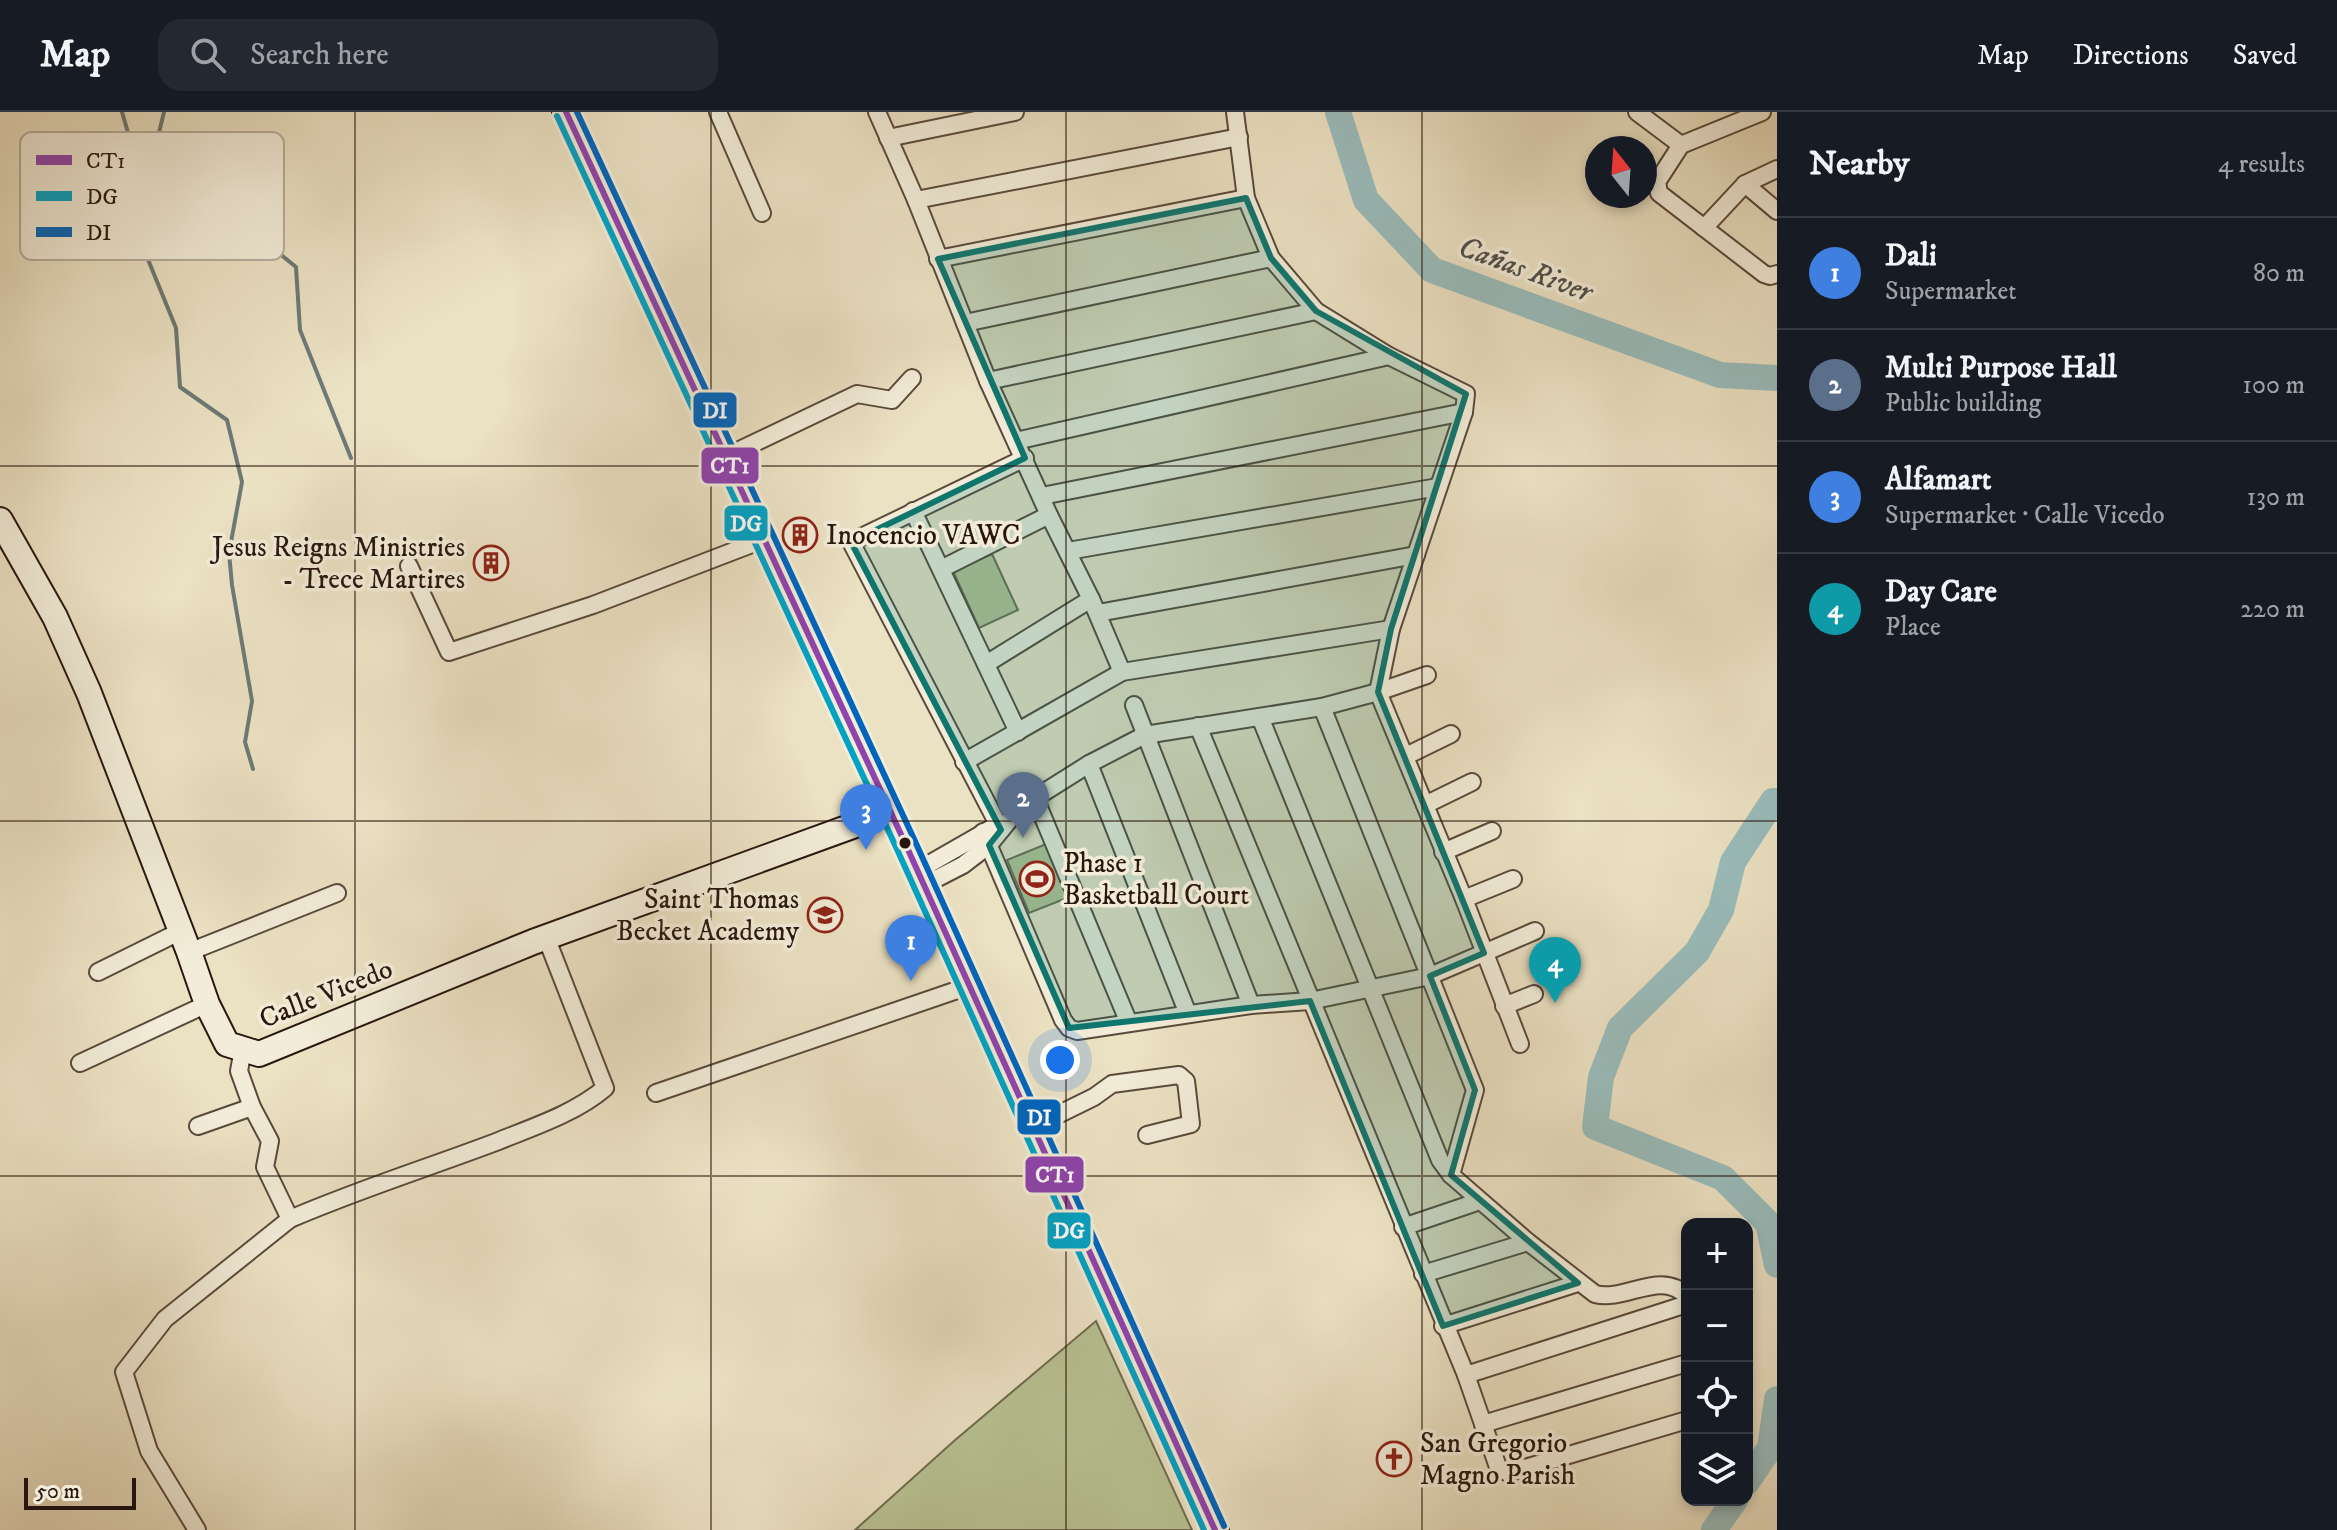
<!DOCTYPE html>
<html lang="en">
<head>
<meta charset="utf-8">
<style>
  body { margin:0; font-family:"IM FELL DW Pica",serif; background:#242831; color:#f1f3f6 }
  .controls { position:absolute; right:24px; bottom:24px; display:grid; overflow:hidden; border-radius:16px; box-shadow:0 4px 12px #0003 }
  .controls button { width:72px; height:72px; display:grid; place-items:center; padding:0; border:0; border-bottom:2px solid #363941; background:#171b24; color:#f1f3f6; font:40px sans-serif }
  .compass { position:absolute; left:1585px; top:24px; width:72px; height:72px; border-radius:50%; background:#171b24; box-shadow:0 4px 12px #0003; rotate:343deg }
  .scale { position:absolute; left:24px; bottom:20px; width:112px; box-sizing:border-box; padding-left:8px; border:4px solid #29170f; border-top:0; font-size:22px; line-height:28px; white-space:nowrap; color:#29170f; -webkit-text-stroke:6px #f2ecd8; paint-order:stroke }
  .you { position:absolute; left:1060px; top:948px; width:28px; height:28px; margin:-20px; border:6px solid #fff; border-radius:50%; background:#1a73e8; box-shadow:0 0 0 12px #1a73e833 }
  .badge { display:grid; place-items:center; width:52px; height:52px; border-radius:50%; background:#7c3aed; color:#fff; font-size:26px; font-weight:700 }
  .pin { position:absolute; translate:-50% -66px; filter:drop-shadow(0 2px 4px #0008) }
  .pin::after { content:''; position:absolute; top:42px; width:28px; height:24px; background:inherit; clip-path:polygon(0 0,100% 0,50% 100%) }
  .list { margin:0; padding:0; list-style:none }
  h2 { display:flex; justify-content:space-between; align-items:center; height:104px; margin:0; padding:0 32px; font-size:34px }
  h2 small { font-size:26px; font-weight:400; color:#9ea1a6 }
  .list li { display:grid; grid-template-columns:52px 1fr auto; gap:24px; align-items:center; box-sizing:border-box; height:112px; padding:0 32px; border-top:2px solid #363941 }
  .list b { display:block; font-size:30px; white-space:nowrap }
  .list p { margin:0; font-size:26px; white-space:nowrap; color:#9ea1a6 }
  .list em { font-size:26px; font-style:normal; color:#9ea1a6 }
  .icon { flex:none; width:44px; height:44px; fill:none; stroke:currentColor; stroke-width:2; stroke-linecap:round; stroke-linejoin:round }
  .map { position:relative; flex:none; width:1777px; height:1418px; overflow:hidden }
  header { display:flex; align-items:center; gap:48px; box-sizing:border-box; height:112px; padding:0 40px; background:#171b24; border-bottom:2px solid #363941 }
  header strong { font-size:38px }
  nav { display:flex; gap:44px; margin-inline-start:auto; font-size:28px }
  .search { width:560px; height:72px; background:#242831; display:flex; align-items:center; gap:20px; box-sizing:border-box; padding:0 28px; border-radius:24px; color:#9ea1a6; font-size:30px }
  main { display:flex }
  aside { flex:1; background:#171b24 }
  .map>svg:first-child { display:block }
  .green { fill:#b8c293; stroke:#706c51; stroke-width:2 }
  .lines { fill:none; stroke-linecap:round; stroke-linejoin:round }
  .stream { stroke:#6d7a76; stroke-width:4 }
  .river { stroke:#9abcbb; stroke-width:26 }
  .street-casing { stroke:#5a4a3c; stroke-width:20 }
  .secondary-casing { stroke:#29170f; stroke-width:28 }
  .primary-casing { stroke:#29170f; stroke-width:30 }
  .street { stroke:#f2ecd8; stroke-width:16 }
  .secondary { stroke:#f2ecd8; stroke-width:24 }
  .primary { stroke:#ebe1c3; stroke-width:26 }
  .bus-1-casing { stroke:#f2ecd8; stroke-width:12 }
  .bus-2-casing { stroke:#f2ecd8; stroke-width:12 }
  .bus-3-casing { stroke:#f2ecd8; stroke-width:12 }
  .bus-1 { stroke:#8e44ad; stroke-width:6 }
  .bus-2 { stroke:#02a2c4; stroke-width:6 }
  .bus-3 { stroke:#0065bd; stroke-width:6 }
  .marked { fill:#0f766e; fill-opacity:0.2; stroke:#0f766e; stroke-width:6; stroke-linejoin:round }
  .grid { fill:none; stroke:#29170f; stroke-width:2; stroke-opacity:0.55 }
  .bus-dot { fill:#29170f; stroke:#f2ecd8; stroke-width:3 }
  .labels { text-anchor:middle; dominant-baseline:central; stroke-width:7; stroke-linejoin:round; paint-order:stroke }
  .poi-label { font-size:28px; fill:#29170f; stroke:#f2ecd8; text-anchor:start }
  .street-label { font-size:28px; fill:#29170f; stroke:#f2ecd8 }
  .water-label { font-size:30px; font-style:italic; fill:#51514b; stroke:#f2ecd8 }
  .key { fill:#f2ecd8; stroke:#b6ac9c; stroke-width:2 }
  .key-label { font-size:22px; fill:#29170f }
  .line-badge { stroke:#f2ecd8; stroke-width:3 }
  .badge-label { font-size:22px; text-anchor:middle; font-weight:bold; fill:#fff }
</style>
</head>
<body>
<header>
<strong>Map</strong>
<div class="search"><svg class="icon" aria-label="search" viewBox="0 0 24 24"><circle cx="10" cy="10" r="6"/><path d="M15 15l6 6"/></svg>Search here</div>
<nav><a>Map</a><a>Directions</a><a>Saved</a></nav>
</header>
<main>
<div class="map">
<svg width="1777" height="1418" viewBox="0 0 1777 1418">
  <rect width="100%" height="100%" fill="#ebe1c3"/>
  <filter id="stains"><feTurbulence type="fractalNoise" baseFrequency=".0025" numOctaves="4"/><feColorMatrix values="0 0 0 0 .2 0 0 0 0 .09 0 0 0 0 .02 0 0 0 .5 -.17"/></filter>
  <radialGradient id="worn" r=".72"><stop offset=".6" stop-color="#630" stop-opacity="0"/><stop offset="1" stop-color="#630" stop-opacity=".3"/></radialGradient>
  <g class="green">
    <path d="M992,442l26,56 -39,18 -26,-57z"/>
    <path d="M1046,732l21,54 -38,15 -22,-53z"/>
    <path d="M1096,1209l96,209h-337l99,-89z"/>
  </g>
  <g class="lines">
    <g class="stream">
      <path d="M122,0l14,48 -7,53 47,115 4,59 47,33 15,62 -13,71 3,32 20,116 -7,41 8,27"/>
      <path d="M164,0l-7,29 41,62 55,29 43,35 4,63 51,128"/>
    </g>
    <g class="river">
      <path d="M1338,0l28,88 66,70 288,105 57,3"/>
      <path d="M1777,689h-4l-40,61 -12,48 -24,42 -77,76 -19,49 -6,50 128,51 45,45 9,42"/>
      <path d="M1747,1370l23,-34 7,-49"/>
      <path d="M1714,1418l21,-30"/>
    </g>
    <g class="street-casing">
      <g id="street">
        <path d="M718,0l44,101"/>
        <path d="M877,0l39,88 72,181 61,134 42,84 31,73"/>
        <path d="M1235,0l11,86 25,60 45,53 73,45 77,38 -2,18 -73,217 -13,63 86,207 56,145"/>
        <path d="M1637,0l44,33"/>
        <path d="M1762,0l-81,33 -24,37 2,11 105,81 6,2 7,-2"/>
        <path d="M888,26l127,-26"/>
        <path d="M1745,72l32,27"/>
        <path d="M916,88l323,-63"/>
        <path d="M1704,116l41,-44 32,-15"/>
        <path d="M938,147l308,-61"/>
        <path d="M965,211l306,-65"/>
        <path d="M988,269l328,-70"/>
        <path d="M1016,329l373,-85"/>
        <path d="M727,344l130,-62 35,6 20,-22"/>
        <path d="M1042,384l422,-84"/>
        <path d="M913,399l105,221"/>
        <path d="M1068,439l370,-64"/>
        <path d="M409,454l40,86 144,-47 172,-66"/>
        <path d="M941,457l108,-54"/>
        <path d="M1098,501l318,-58"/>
        <path d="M986,552l105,-65"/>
        <path d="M1134,593l117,300"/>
        <path d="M1322,595l153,383 -24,85"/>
        <path d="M1260,605l180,443 11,15 77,67 67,52c31,8 65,-25 92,2"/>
        <path d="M1198,614l268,649 32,92 10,6 179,-53"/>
        <path d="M1406,644l45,-22"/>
        <path d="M964,650l158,-90 269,-43"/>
        <path d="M1089,652l99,250"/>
        <path d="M1035,686l94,225"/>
        <path d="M1425,693l47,-23"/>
        <path d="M1001,718l-150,-288 174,-84"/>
        <path d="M983,720l80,188 6,8 8,3 174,-26 59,-4 120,-25 105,-45"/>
        <path d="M1443,740l49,-21"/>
        <path d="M917,759l75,-43"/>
        <path d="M924,773l39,-20 26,-20 22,-27 24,-20 54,-34 56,-29 177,-28 56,-15 49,-17"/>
        <path d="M1464,787l49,-20"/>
        <path d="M189,840l148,-59"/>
        <path d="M98,860l83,-41"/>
        <path d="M1504,894l30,-12"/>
        <path d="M243,937l-4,22 13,36 18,34 -5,26 25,52c67,-29 137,-51 206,-77 37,-15 78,-28 109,-54l-59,-151"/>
        <path d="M80,951l127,-59"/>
        <path d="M656,981l313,-107"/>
        <path d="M198,1014l54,-19"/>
        <path d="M1033,1015l61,-30 18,-13 67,-9 7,6 5,43 -44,11"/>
        <path d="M1403,1115l77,-26"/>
        <path d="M1423,1162l105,-32"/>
        <path d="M1443,1214l135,-43"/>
        <path d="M1466,1263l221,-71"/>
        <path d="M1483,1312l204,-61"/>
        <path d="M197,1418l-48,-79 -25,-79 41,-53 125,-100"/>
      </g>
    </g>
    <g class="secondary-casing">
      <path id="secondary" d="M0,408l55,97 34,76 100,259 18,52 20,40 32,10 274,-112 358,-130"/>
    </g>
    <g class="primary-casing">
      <path id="primary" d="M566,0l339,731 310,687"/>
    </g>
    <use href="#street" class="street"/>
    <use href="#secondary" class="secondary"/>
    <use href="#primary" class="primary"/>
    <g class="bus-1-casing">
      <path id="bus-1" d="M566,0l339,731 310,687"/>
    </g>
    <g class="bus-2-casing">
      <path id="bus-2" d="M557,4l339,731 308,683"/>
    </g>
    <g class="bus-3-casing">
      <path id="bus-3" d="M577,0l337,727 310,687"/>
    </g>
    <use href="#bus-1" class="bus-1"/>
    <use href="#bus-2" class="bus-2"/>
    <use href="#bus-3" class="bus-3"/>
  </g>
  <path class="marked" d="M1246,86l25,60 45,53 150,83 -75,235 -13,63 106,261 -54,23 45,114 -24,85 127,108 -135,43 -133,-325 -241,27 -80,-183 12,-15 -150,-288 174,-84 -87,-199z"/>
  <path class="grid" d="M355,0v1418M711,0v1418M1066,0v1418M1422,0v1418M0,354h1777M0,709h1777M0,1064h1777"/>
  <defs>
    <g id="building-ring" transform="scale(1.8)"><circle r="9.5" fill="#f2ecd8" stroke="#8f2418" stroke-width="1.5"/><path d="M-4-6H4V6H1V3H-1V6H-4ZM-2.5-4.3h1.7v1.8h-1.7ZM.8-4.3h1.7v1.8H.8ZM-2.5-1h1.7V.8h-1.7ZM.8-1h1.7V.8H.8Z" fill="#8f2418"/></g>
    <g id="stadium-ring" transform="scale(1.8)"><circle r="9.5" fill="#f2ecd8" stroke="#8f2418" stroke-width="1.5"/><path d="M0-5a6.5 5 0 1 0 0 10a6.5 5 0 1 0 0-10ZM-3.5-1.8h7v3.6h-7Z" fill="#8f2418"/></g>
    <g id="school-ring" transform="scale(1.8)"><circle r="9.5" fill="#f2ecd8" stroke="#8f2418" stroke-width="1.5"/><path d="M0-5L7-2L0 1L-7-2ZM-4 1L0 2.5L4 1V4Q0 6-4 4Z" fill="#8f2418"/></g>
    <g id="church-ring" transform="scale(1.8)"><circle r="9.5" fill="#f2ecd8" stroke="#8f2418" stroke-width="1.5"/><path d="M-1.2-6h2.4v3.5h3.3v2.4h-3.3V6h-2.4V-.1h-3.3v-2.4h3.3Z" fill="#8f2418"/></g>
  </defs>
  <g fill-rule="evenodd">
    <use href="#building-ring" x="800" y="423"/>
    <use href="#building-ring" x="491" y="451"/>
    <use href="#stadium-ring" x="1037" y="767"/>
    <use href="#school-ring" x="825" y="803"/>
    <use href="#church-ring" x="1394" y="1347"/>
  </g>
  <circle class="bus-dot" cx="905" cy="731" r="7"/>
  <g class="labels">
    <g class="poi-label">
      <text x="826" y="423">Inocencio VAWC</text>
      <text x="465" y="435" text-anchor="end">Jesus Reigns Ministries<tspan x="465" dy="32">- Trece Martires</tspan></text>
      <text x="1063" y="751">Phase 1<tspan x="1063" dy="32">Basketball Court</tspan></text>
      <text x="799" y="787" text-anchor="end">Saint Thomas<tspan x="799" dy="32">Becket Academy</tspan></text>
      <text x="1420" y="1331">San Gregorio<tspan x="1420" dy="32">Magno Parish</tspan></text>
    </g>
    <g class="street-label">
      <text transform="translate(326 882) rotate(-22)">Calle Vicedo</text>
    </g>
    <g class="water-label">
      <text transform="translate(1525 158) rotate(20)">Cañas River</text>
    </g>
  </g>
  <rect x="20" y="20" width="264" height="128" rx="12" class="key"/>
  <rect x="36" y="43" width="36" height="10" fill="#8e44ad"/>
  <rect x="36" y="79" width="36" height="10" fill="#02a2c4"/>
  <rect x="36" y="115" width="36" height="10" fill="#0065bd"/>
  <g class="key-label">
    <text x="86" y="56">CT1</text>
    <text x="86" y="92">DG</text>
    <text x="86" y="128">DI</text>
  </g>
  <g class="line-badge">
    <rect x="692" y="279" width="46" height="38" rx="8" fill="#0065bd"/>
    <rect x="700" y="334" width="60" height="39" rx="8" fill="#8e44ad"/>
    <rect x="723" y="392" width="46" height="38" rx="8" fill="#02a2c4"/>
    <rect x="1016" y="986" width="46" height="38" rx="8" fill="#0065bd"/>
    <rect x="1024" y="1043" width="61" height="39" rx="8" fill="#8e44ad"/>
    <rect x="1046" y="1099" width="46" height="39" rx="8" fill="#02a2c4"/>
  </g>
  <g class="badge-label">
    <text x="715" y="306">DI</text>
    <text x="730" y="361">CT1</text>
    <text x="746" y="419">DG</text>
    <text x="1039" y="1013">DI</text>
    <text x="1055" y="1070">CT1</text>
    <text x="1069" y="1126">DG</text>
  </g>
  <rect width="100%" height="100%" filter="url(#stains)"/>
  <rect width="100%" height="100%" fill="url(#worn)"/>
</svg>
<div class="controls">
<button>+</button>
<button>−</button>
<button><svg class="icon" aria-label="locate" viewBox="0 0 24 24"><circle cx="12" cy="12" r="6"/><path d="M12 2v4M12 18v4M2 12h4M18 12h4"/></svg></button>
<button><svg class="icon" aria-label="layers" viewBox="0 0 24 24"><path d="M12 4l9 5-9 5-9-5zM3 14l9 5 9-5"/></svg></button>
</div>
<svg class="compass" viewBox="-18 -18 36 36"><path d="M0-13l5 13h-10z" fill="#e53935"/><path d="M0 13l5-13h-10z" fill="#9ea1a6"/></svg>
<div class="scale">50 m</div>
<div class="you"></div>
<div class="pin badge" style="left:911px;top:869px;background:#3f7fe0">1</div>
<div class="pin badge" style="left:1023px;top:726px;background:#5c6f8a">2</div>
<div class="pin badge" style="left:866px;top:738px;background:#3f7fe0">3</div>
<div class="pin badge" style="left:1555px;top:891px;background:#0f9aa8">4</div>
</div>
<aside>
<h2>Nearby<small>4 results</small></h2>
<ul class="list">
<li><span class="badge" style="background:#3f7fe0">1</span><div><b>Dali</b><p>Supermarket</p></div><em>80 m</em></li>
<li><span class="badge" style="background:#5c6f8a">2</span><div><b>Multi Purpose Hall</b><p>Public building</p></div><em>100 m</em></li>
<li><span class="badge" style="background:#3f7fe0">3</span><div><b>Alfamart</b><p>Supermarket · Calle Vicedo</p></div><em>130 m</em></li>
<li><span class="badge" style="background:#0f9aa8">4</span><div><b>Day Care</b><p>Place</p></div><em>220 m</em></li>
</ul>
</aside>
</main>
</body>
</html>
